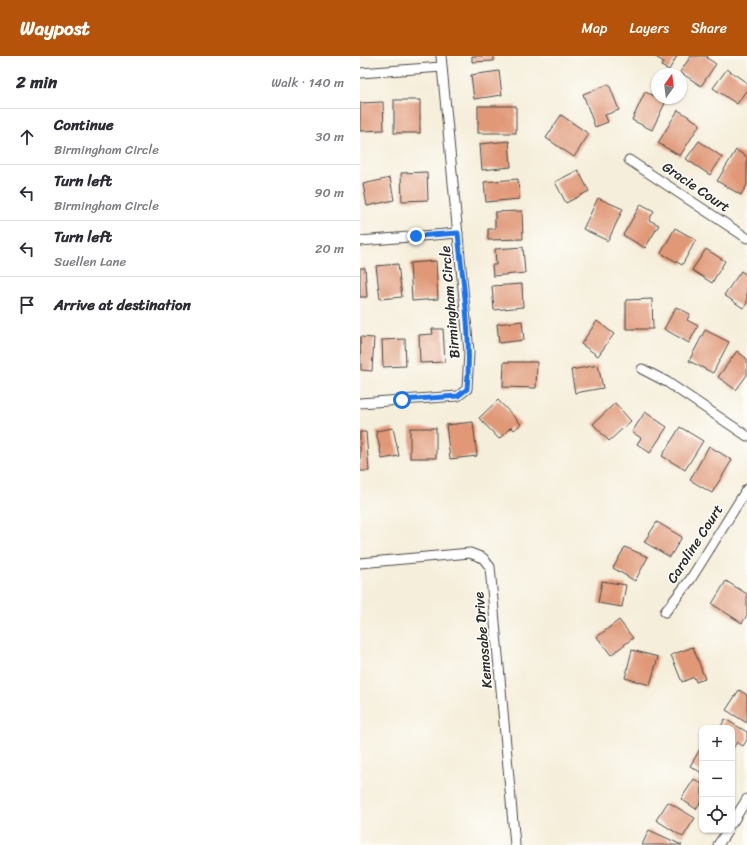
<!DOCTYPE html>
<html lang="en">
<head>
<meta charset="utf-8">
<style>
  body { margin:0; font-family:Sriracha,sans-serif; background:#f7f7f7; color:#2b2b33 }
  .controls { position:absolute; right:12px; bottom:12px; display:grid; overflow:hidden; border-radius:8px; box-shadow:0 1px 3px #0004 }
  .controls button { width:36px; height:36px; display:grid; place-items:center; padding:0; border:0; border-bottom:1px solid #e1e1e2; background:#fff; color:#2b2b33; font:20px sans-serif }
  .compass { position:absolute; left:291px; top:12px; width:36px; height:36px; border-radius:50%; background:#fff; box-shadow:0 1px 3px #0004; rotate:14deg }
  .stop { position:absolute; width:12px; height:12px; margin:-9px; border:3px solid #1a73e8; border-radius:50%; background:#fff }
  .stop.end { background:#1a73e8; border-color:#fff; box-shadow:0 1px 4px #0008 }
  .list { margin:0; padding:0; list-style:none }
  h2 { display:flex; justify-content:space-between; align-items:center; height:52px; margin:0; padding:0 16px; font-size:17px }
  h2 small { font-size:13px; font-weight:400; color:#7c7c81 }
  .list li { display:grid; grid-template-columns:26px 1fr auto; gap:12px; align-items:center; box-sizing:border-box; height:56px; padding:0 16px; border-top:1px solid #e1e1e2 }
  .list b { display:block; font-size:15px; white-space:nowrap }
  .list p { margin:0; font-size:13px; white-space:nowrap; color:#7c7c81 }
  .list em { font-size:13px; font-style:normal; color:#7c7c81 }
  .icon { flex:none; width:22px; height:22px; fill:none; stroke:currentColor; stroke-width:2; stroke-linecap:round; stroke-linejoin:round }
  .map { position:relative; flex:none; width:387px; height:789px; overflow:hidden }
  header { display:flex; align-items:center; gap:24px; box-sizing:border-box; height:56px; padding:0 20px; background:#b45309; color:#fff }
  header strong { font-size:19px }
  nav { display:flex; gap:22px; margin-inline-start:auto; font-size:14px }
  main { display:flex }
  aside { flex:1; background:#fff }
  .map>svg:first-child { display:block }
  .building { fill:#e09877 }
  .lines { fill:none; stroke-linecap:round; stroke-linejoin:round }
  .street-casing { stroke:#494845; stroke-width:11 }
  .street { stroke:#fff; stroke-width:9 }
  .route { stroke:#1a73e8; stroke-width:5 }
  .labels { text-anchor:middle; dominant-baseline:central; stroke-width:3.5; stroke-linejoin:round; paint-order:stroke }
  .street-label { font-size:14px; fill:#2b2b2b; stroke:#fdfcf7 }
</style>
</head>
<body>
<header>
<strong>Waypost</strong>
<nav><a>Map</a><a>Layers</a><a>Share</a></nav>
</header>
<main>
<aside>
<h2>2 min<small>Walk · 140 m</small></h2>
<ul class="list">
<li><svg class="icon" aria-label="ahead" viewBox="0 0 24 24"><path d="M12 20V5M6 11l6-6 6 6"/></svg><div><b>Continue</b><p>Birmingham Circle</p></div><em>30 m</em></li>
<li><svg class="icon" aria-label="left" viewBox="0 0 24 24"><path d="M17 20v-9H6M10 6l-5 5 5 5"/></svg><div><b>Turn left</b><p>Birmingham Circle</p></div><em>90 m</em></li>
<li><svg class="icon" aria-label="left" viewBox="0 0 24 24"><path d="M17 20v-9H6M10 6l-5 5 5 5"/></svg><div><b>Turn left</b><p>Suellen Lane</p></div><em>20 m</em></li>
<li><svg class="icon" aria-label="arrive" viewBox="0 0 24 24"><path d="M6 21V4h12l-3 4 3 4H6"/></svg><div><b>Arrive at destination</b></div></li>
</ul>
</aside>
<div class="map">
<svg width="387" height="789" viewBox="0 0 387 789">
  <rect width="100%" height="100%" fill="#fdfcf7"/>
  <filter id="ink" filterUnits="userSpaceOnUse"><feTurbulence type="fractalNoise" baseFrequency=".025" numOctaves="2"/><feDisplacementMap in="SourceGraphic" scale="8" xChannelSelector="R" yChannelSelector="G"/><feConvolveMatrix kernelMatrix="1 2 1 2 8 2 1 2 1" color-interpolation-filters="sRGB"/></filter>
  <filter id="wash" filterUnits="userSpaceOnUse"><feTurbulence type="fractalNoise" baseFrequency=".012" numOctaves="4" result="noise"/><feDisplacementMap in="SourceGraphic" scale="16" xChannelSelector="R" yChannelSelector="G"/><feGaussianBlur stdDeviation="0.9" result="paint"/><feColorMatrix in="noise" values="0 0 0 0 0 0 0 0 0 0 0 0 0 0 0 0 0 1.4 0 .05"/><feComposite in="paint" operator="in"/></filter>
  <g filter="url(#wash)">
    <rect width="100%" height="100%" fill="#f5eeda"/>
    <g id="blocks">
      <g class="building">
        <path d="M112,0h22v5l-22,1z"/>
        <path d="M294,0h23l-8,14 -8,-4 3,-4z"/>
        <path d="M331,0h17l-1,2 9,6 -15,22 -21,-14z"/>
        <path d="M367,13l20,14v6l-10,15 -24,-16z"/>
        <path d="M139,15l3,24 -28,4 -3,-24z"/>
        <path d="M249,28l10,26 -14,5 3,7 -13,5 -12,-33z"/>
        <path d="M285,36l21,9 -14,29 -20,-10z"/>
        <rect x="34" y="44" width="26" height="33"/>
        <path d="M23,46l1,28 -24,1v-28z"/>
        <rect x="118" y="50" width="38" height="27"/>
        <path d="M318,54l22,14 -20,32 -22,-13z"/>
        <path d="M201,59l28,19 -15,23 -28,-19z"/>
        <path d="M149,85l2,26 -29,3 -2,-26z"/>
        <path d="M339,85l23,16 -12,18 -24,-16z"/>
        <path d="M376,94l11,7v28l-6,10 -24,-14z"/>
        <path d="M218,114l11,21 -23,12 -11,-21z"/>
        <path d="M67,116l1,28 -26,1 -1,-28z"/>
        <path d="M30,122l4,22 -27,6 -4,-22z"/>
        <path d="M158,123l1,20 -33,3 -2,-20z"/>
        <path d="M238,142l25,11 -15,32 -25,-12z"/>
        <path d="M281,148l13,7 -5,9 10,5 -14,23 -22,-13z"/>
        <path d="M162,155l1,28 -35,1v-11h7v-17z"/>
        <path d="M315,172l21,12 -14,25 -21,-12z"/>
        <path d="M163,191l2,26 -32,3 -1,-11h4l-1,-16z"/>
        <path d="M346,193l19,12 -13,22 -20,-13z"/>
        <path d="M76,205l2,38 -26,2 -2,-38z"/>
        <path d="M38,208l4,33 -22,2 -4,-33z"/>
        <path d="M0,212h5l2,29h-7z"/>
        <path d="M381,215l6,4v28l-4,5 -19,-13z"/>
        <path d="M162,228l1,23 -29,3 -2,-24z"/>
        <path d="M292,243l1,30h-27v-29z"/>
        <path d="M316,251l14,7 -3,6 11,6 -9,17 -25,-14z"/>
        <path d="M162,265l2,19 -25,3 -2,-19z"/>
        <path d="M237,265l17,13 -16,22 -17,-12z"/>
        <path d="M72,273h11l2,33 -25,1 -1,-28 14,-1z"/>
        <path d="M345,274l24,12 -16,31 -24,-12z"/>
        <path d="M0,281l14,1 -2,33 -11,-1z"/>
        <path d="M45,283l1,27 -23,1 -1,-27z"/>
        <path d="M377,295l10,8v16l-11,15 -18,-13z"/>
        <path d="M144,306h33l-1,26 -33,-1z"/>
        <path d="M238,309l5,23 -28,5 -4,-23z"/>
        <path d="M138,344l23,24 -7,6 -3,-3 -12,12 -20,-21z"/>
        <path d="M255,347l16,18 -22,20 -16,-17z"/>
        <path d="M285,356l22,15 -17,26 -13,-9 4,-6 -9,-6z"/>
        <path d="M113,366l4,34 -27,3 -4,-34z"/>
        <path d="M320,371l23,14 -18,29 -23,-14z"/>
        <path d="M33,372l6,28 -17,3 -6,-28z"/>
        <rect x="50" y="372" width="26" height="30"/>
        <path d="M0,376h6l3,39h-9z"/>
        <path d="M349,390l23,14 -20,33 -22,-13z"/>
        <path d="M297,466l25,15 -12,20 -26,-15z"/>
        <path d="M265,491l23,10 -13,24 -22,-13z"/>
        <path d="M242,525l24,4 -4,22 -24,-4z"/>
        <path d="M366,525l21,13v21l-5,8 -30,-19z"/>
        <path d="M259,564l14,18 -22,17 -14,-18z"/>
        <path d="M333,591l12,32 -9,3 -2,-5 -12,5 -11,-27z"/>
        <path d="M272,594l26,7 -8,28 -25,-7z"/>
        <path d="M379,634l8,5v28l-21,-13z"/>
        <path d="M365,663l22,13v8l-4,6 -6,-4 -5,8v-22h-12z"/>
        <path d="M342,690v27l-12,-7z"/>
        <path d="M334,723l8,5v16l-6,9 -15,-10z"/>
        <path d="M308,746l27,16 -12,19 -27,-17z"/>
        <path d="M289,774l33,15h-40z"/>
      </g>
    </g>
  </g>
  <g filter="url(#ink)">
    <use href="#blocks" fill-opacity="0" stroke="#494845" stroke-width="1"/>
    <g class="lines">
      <g class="street-casing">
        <g id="street">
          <path d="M0,17l82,-6"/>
          <path d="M269,104l118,78"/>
          <path d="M0,185l98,-8"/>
          <path d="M282,313l25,13 80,54"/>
          <path d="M0,347l98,-7 9,-7 2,-37 -28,-296"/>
          <path d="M0,507l110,-10 13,5 7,9 25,278"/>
          <path d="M305,556l25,-32 57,-91"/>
          <path d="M372,767l15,-24"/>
          <path d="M358,789l10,-15"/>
        </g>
      </g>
      <use href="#street" class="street"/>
    </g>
  </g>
  <g class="lines" filter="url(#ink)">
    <path class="route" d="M42,344l56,-4 9,-7c5,-51 -4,-105 -9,-156l-42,3"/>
  </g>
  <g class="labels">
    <g class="street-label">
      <text transform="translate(336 131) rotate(34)">Gracie Court</text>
      <text transform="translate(90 246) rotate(-95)">Birmingham Circle</text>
      <text transform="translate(335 488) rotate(-57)">Caroline Court</text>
      <text transform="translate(123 584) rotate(-95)">Kemosabe Drive</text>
    </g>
  </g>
</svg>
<div class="controls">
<button>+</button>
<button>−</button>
<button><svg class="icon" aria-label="locate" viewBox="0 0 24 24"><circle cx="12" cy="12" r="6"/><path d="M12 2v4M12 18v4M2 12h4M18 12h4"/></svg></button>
</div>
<svg class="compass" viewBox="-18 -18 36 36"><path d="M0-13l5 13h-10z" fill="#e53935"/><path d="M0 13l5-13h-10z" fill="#7c7c81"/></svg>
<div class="stop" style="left:42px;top:344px"></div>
<div class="stop end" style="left:56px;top:180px"></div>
</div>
</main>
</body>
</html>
